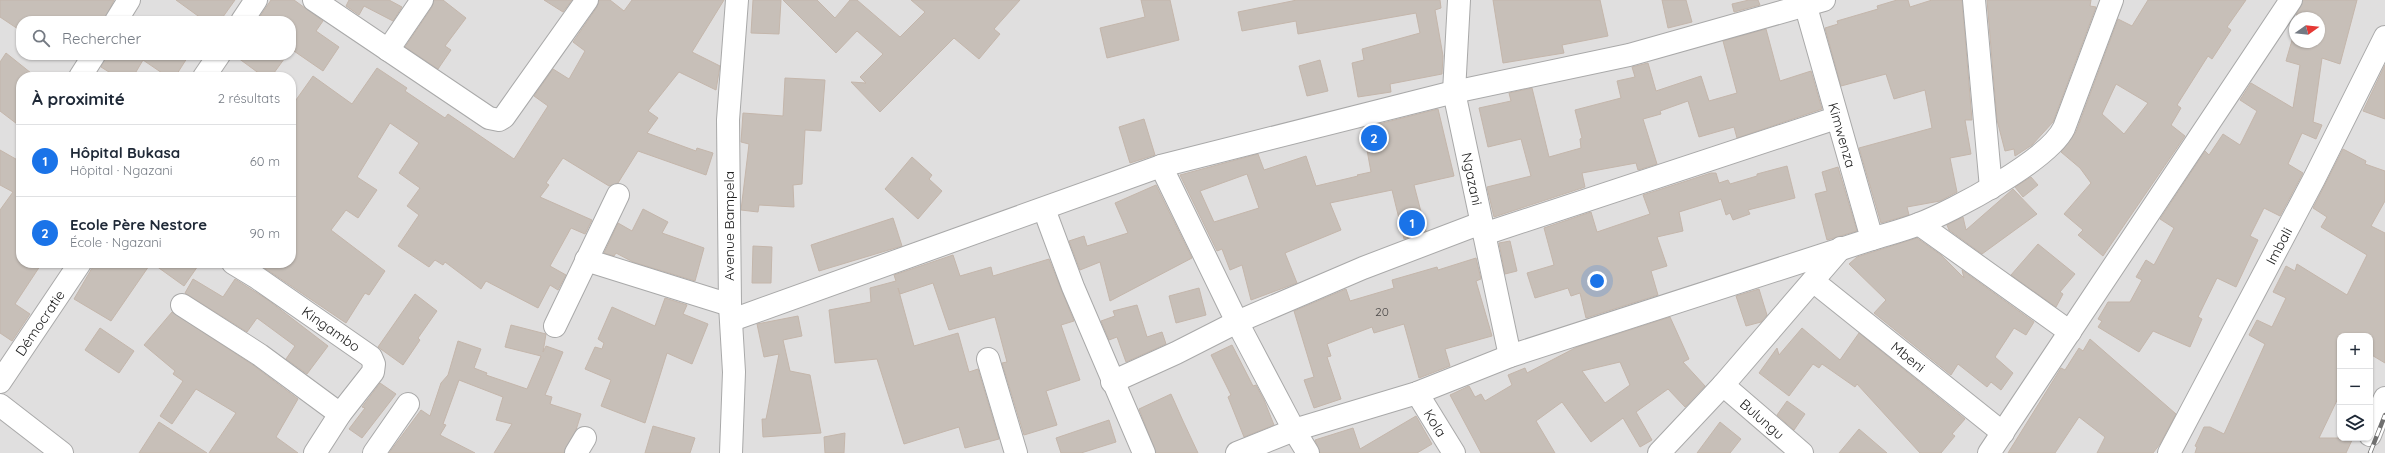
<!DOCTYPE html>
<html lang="fr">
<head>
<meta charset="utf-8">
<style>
  body { margin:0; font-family:Quicksand,sans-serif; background:#f6f6f7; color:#1f2937 }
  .controls { position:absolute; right:12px; bottom:12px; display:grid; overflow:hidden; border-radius:8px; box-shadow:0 1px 3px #0004 }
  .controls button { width:36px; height:36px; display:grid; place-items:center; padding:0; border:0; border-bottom:1px solid #e0e1e3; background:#fff; color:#1f2937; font:20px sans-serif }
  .compass { position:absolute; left:2289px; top:12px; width:36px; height:36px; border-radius:50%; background:#fff; box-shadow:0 1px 3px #0004; rotate:75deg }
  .you { position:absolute; left:1597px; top:281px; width:14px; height:14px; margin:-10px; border:3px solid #fff; border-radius:50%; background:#1a73e8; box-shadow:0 0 0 6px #1a73e833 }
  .badge { display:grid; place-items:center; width:26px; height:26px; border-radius:50%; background:#1a73e8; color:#fff; font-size:13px; font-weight:700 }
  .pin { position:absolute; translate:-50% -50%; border:2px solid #fff; box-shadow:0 1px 4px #0006 }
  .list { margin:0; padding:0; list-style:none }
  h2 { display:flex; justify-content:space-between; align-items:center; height:52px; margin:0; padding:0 16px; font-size:17px }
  h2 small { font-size:13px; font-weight:400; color:#747a83 }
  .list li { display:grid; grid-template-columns:26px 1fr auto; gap:12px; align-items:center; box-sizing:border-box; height:72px; padding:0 16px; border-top:1px solid #e0e1e3 }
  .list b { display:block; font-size:15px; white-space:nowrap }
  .list p { margin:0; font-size:13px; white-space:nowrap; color:#747a83 }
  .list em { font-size:13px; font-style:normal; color:#747a83 }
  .icon { flex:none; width:22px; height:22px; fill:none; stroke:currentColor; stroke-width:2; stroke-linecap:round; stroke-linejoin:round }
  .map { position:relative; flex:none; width:2385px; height:453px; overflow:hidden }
  .search { position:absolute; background:#fff; box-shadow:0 1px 3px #0004; left:16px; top:16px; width:280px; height:44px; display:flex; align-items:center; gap:10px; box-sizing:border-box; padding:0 14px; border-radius:16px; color:#747a83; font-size:15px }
  .panel { position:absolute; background:#fff; box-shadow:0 1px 3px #0004; left:16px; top:72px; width:280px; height:196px; border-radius:16px }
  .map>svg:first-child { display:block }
  .residential { fill:#e0dfdf; fill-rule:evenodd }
  .building { fill:#c7bfb8; stroke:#c4b6ab; fill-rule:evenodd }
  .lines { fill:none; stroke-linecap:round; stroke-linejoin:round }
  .street-casing { stroke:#a9a9a9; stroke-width:24 }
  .street { stroke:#fff; stroke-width:22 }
  .rail-casing { stroke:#707070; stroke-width:4.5 }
  .rail { stroke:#fff; stroke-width:3; stroke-dasharray:9; stroke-linecap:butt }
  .labels { text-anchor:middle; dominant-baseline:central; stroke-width:3; stroke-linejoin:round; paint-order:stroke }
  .number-label { font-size:12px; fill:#4b4948 }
  .street-label { font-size:14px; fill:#222; stroke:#fff }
</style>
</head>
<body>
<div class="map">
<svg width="2385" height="453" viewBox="0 0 2385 453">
  <rect width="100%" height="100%" fill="#f2efe9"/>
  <path class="residential" d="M0,0h2385v453h-2385zM2295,18h24v24h-24zM21,21h270v34h-270zM21,77h270v186h-270zM2340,336h30v102h-30z"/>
  <g class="building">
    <path d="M0,0h114l-10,21h-83v10l-21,-14z"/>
    <path d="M176,0h59l-15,21h-15z"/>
    <path d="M271,0h23l29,21 -7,10 23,16 -16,24 -32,-22v-28h-34z"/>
    <path d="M349,0h40l13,7 -9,14 -29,-15 -5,9 -13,-9z"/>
    <path d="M434,0h9l23,18 -21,28 6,4 -13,19 -33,-22 27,-40z"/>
    <path d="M544,0h28l-9,12z"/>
    <path d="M599,0h11l14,11 8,-11h92l-32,52 28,14 -4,24 -37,-18 -31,39 10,7 -11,15 49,18 1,-3 16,5 -7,22 -68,-24 -20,32 -9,3 -46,-28 -17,25 3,2 -9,12 52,23 -7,14 -14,-6 -21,38 16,9 -8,15 -8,-5 -12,23 -52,-27 -5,8 -36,-27 -2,3 -8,-5 -6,7 -31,-21 21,-31 -12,-9 13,-18 -21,-15 20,-30 -29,-20 -33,54 20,13 -19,28 -12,-8 -15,20 54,41 -16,24 -4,-2 -19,30 -89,-60h34v-156l22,-31 39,28 25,-36 30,20 -2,3 40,27 3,-4 66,45 34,-53 -14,-10 19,-27 16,10 16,-28 -12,-9 24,-35z"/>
    <path d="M753,0h28l-2,34 -28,-1z"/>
    <path d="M783,0h34l18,18 15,-18h7l43,37 25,-25 -14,-12h109l-26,29 6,5 -21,25 -25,-21 -74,74 -29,-30 15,1 -6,-6 23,-23 -26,-23 -21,22z"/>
    <path d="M1141,0h29l9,40 -72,18 -7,-30 45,-11z"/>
    <path d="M1297,0h143l1,8 -6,2 8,46 -1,18 -52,10 1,8 -33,5 -6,-34 12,-3 -2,-11 58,-16 -4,-20 -118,21 -2,-13 -54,10 -4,-19z"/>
    <path d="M1493,0h107l8,36 -46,9 2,8 -61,10z"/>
    <path d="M1662,0h24l6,22 -24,6z"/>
    <path d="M1749,0h9l2,5 -26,7 -2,-8z"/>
    <path d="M1897,0h11l2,7 22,-7h30l10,120h-7l6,34 -21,4 7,34 -17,9 -33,6 2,8 -28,8 -22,-75 73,-20 -7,-38 -31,9 -8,-25 -45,12 -16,-58 13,-4 -1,-3 41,-12 -1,-3z"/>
    <path d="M1987,0h104l-1,6 6,1 -43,115 -21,23 -17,11 -1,-7 -9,2 -8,-31z"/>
    <path d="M2148,0h98l-19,27 4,3 -19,29 -4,-3 -31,49 4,3 -10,17 14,11 -82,120 -25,-21 5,-5 -19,-16 27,-31 -11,-15 -19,-16 15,-20 42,-113 14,7zM2116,84l32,19 -24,31 -22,-20z"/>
    <path d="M2303,0h54l-17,64 -18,-6 -9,64 9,3 -6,14 -14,-6 -14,31 15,9 -23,43 -16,-8 -14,28 8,4 -22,47 -19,-9 -19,39 4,2 -12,28 -37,-16 -14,21 -41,-25 4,-6 -4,-2 10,-17h22l12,-22 -6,-3 10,-17 8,5 20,-37 -14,-9 45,-68 4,4 14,-21 17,11 17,-34 -17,-11 11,-17 42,25 7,-43 -14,-4 9,-31v12h24v-24h-20l-3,-3z"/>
    <path d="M1766,29l14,52 31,-10 11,38 -85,29 -3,-11 -35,10 -11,-36 -28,10 1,3 -18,5 14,45 -19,6 -2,-7 -54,10 3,14 -91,30 -7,-30 44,-11 -10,-37 -33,8 -9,-39 32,-7 -2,-8 23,-5 17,69 32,-9 -1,-9 2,-1 -7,-28 46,-12 -4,-17 18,-4 -3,-10 16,-4 8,28 45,-15 8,25 28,-8 -14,-52z"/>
    <path d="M6,53l30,24h-15v50l-21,-16v-49z"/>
    <path d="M106,55h83l-14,22h-7l-25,-17 -10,17h-16l-16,-10z"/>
    <path d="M234,55h53l-16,22h-7z"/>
    <path d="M1320,60l8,31 -21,5 -8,-30z"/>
    <path d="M2385,65v54l-22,-8z"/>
    <path d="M785,78l40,2 -4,51 -16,-1 -3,54 -9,1 1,22 -35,-2 -1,7 -17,-2 8,-66 -8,-2 2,-29 40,3z"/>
    <path d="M1438,109l16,67 -40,9 12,46 -22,8 -12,-49 -62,13 11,27 -56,23 12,30 -46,17 -9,-35 -12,5 -8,-21 -5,2 -37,-76 78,-21 6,16 42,-14 10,30 42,-10 -1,-1 14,-3 -8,-44zM1247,174l12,34 -45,14 -14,-31z"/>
    <path d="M1144,119l11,36 -25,8 -11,-36z"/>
    <path d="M2343,149l23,12 -1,3 20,7v30l-14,25 14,7v130l-15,-9v-18h-30v58l-21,44h34l-7,15h-151l2,-6 -2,-1 9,-19h6l14,7 41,-90 -16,-9 8,-15 15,7 14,-29 -13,-6 13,-26 9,5 2,-7 50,31 20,-40 -46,-28 6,-10 -14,-9z"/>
    <path d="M0,150l21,12v101h21l-27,41 15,10 -18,27 -12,-8v-123l13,-18 -13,-7z"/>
    <path d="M912,157l20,18 -3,4 13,12 -24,28 -33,-30z"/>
    <path d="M1787,166l8,32 -47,12 2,4 -17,6 -3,-7 -4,2 -5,-16 -42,13 4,19 -26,6 10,29 -16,5 7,24 -72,23 -6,-25 -9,3 -3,-8 -33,10 -8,-25 27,-8 -10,-37 47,-16 6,20 53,-18 -7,-19 68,-22h5l3,10 9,-3 2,4 27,-8v-2z"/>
    <path d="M1838,167l19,64 -30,9 -12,-46 12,-3 -5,-19z"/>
    <path d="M2031,177l7,8 -15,12 -8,-10z"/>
    <path d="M1156,185l36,73 -82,43 -10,-39 -20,8 -11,-29 15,-5 3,10 41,-13 -13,-30z"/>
    <path d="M2013,189l24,25 -55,40 -33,-24 -2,-5 16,-8 3,13z"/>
    <path d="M643,209l25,13 -6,11 42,15 -9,33 -62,-19 -17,-9 -2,3 -10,-3 14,-30 14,8z"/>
    <path d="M893,218l9,28 -83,25 -8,-26z"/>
    <path d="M1917,238l24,17 23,23 -2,-8 72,52 -8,13 -12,-7 -19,29 18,16 -12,17 -10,-8 -4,5 -29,-23 -7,11 -77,-62 12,-13 -37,-36 8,-7z"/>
    <path d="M1510,241l7,30 -12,3 -6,-31z"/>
    <path d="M2038,244l37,30 -15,18 3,2 -7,13 -45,-32z"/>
    <path d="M753,246l19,1 -1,36h-19z"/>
    <path d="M953,255l7,21 31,-9 2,9 56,-17 25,62 -13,4 19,55 -34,11 11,34 -33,10 -22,-72 5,-1 -12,-45 -46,13 -16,-47 -33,11 -2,-6 16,58 44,-13 11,39 9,-3 21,70 -34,9 -6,-21 -55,17 -27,-85 -42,4 -6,-53 42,-8 -1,-14 26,-7 -2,-6z"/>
    <path d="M1476,258l5,21 -5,2 16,55 -47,13 5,17 -31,12 -15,-54 -30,9 -2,-6 -45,17 4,12 -4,1 14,42 -27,9 -10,-28 10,-3 -20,-66 52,-22 4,12 44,-13 -2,-8 45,-13 1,3z"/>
    <path d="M95,263h56l-40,58 -37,-22z"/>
    <path d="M152,263h48l-16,23z"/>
    <path d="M193,279l30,18 12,-18 33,21 60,46 -21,28 -21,-15 9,-13 -38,-28 -10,14 -62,-39z"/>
    <path d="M1199,288l7,27 -30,8 -7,-27z"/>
    <path d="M1759,289l8,26 -6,7 -15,4 -10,-30z"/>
    <path d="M415,294l22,17 -19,27 2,2 -17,25 -25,-18z"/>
    <path d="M665,298l22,7 -4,9 25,10 -16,40 -25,-11 -22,70 -44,-17 10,-26 -26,-11 10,-22 7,2 2,-6 -6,-4 14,-32 43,19z"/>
    <path d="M1137,305l10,32 15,-5 4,12 -40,18 -9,-25 -8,3 -8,-19 14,-5 -2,-5z"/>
    <path d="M172,312l81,53 45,34 -22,38 22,16h-89l27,-40 -40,-24 -24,35 -12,-8 23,-35 -10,-7 2,-3 -31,-26z"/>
    <path d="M798,316l4,20 -19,4 7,31 20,4 11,58 -58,4 -1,-18h4l13,-65 -15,3 -7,-33z"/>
    <path d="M1670,317l19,42 -6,3 22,24 -20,21 -17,-18 -32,23 16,28 -12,7 -17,-29 -32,24 -29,-40 -26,19 19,32h-74l-31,-58 19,-9 6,11 6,-3 4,7 27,-16 -4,-10 17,-7 2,5 50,-26zM1620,362l10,23 -25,18 -23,-32z"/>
    <path d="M511,325l35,9 -3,18 3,-6 17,6 -18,43 7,2 -2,7 31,10 -5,16 -12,23h-70l18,-29 -16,-4 7,-23 -44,-17 -16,44 3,1 -6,10 35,18h-86l32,-43 9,6 11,-33 7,-8 10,-34 23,8 -7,19 13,5 -1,2 41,14 14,-33 -36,-9z"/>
    <path d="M100,328l34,23 -15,22 -34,-23z"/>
    <path d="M1802,328l38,32 19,-27 106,86 -13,15 3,2 -14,17h-21l-63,-69 -2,3 -33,-23 -3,4 -6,-4 -24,32 -30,-23 18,-25 2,7z"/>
    <path d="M2090,339l86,75 -16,30 -7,9h-56l8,-16 -26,-20 -24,36h-47l53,-85 4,2 14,-22 4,3z"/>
    <path d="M1232,345l21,41 3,-1 8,15 10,25 -30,12 -16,-40 3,-2 -20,-40z"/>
    <path d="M380,383l16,11 -34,44 -13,-9 16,-21 -3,-1z"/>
    <path d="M1171,394l12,27 15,32h-42l-17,-44z"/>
    <path d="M1787,401l18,13 -11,16 -17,-15z"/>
    <path d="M1416,416l16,28 -15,9h-97l-5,-13 38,-12 7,21z"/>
    <path d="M1109,420l7,22 -35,11h-20l-5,-15z"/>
    <path d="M159,422l48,31h-68z"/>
    <path d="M1720,422l21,17 -11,14h-33z"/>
    <path d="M653,426l42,12 -5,15h-45z"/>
    <path d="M1859,429l28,24h-48z"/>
    <path d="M845,433l-1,20h-19l-1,-16z"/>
  </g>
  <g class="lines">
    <g class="street-casing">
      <g id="street">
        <path d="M314,0l175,118 10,2 5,-3 83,-117"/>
        <path d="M1459,0l-5,92 56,264"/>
        <path d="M1974,0l17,188"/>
        <path d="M116,21l13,-21"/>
        <path d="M242,21l14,-21"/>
        <path d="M388,50l34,-50"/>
        <path d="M80,77l14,-22"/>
        <path d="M204,77l15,-22"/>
        <path d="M1161,166l76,156 57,108 14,23"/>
        <path d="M1044,209l29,78 71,166"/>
        <path d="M1919,224l151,108"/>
        <path d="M1484,234l352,-116"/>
        <path d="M1872,239c16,-5 32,-9 47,-15 34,-13 130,-64 145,-96l48,-128"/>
        <path d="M586,260l144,45"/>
        <path d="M233,263l23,14 115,80 3,7 -1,8 -33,42 -25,39"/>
        <path d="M1813,281l190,152"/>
        <path d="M182,305l78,50 80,59"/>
        <path d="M732,320l429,-154 293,-74 175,-37 195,-55"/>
        <path d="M555,326l63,-131"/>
        <path d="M988,359l28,94"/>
        <path d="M0,382l80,-119"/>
        <path d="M1112,382l64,-29 61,-31 126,-54 118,-45"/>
        <path d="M1723,385l79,68"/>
        <path d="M1417,393l37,60"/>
        <path d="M0,405l62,48"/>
        <path d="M2370,435l15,-37"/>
        <path d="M374,453l34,-49"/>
        <path d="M576,453l9,-15"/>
        <path d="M731,453l3,-81 -4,-67 -2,-185 9,-120"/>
        <path d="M1237,453l57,-23 123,-37 93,-37 362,-117 -68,-239"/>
        <path d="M1659,453l64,-68 118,-137"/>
        <path d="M1989,453l302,-453"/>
        <path d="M2169,453l145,-274 71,-142"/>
      </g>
    </g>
    <use href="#street" class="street"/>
    <g class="rail-casing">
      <path id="rail" d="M2370,453l15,-38"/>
    </g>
    <use href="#rail" class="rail"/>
  </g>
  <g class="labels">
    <g class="number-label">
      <text x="1382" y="311">20</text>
    </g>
    <g class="street-label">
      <text transform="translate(1842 135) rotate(74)">Kimwenza</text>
      <text transform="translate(1472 179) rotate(78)">Ngazani</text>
      <text transform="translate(729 226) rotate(-90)">Avenue Bampela</text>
      <text transform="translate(2279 246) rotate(-62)">Imbali</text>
      <text transform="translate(40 323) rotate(-56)">Démocratie</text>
      <text transform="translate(331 329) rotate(35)">Kingambo</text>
      <text transform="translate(1908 357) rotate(39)">Mbeni</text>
      <text transform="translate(1762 419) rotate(41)">Bulungu</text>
      <text transform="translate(1435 423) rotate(58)">Kola</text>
    </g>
  </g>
</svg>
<div class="controls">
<button>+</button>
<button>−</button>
<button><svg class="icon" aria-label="layers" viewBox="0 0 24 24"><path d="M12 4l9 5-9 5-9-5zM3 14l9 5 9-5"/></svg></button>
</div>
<svg class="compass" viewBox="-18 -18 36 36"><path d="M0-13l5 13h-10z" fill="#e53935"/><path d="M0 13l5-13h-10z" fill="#747a83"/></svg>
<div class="you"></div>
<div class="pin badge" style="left:1412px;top:223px">1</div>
<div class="pin badge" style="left:1374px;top:138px">2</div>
<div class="search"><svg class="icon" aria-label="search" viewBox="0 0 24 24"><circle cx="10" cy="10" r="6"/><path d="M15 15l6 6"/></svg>Rechercher</div>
<section class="panel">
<h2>À proximité<small>2 résultats</small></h2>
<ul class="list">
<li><span class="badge">1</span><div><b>Hôpital Bukasa</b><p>Hôpital · Ngazani</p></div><em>60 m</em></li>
<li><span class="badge">2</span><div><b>Ecole Père Nestore</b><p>École · Ngazani</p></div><em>90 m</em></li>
</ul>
</section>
</div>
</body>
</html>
